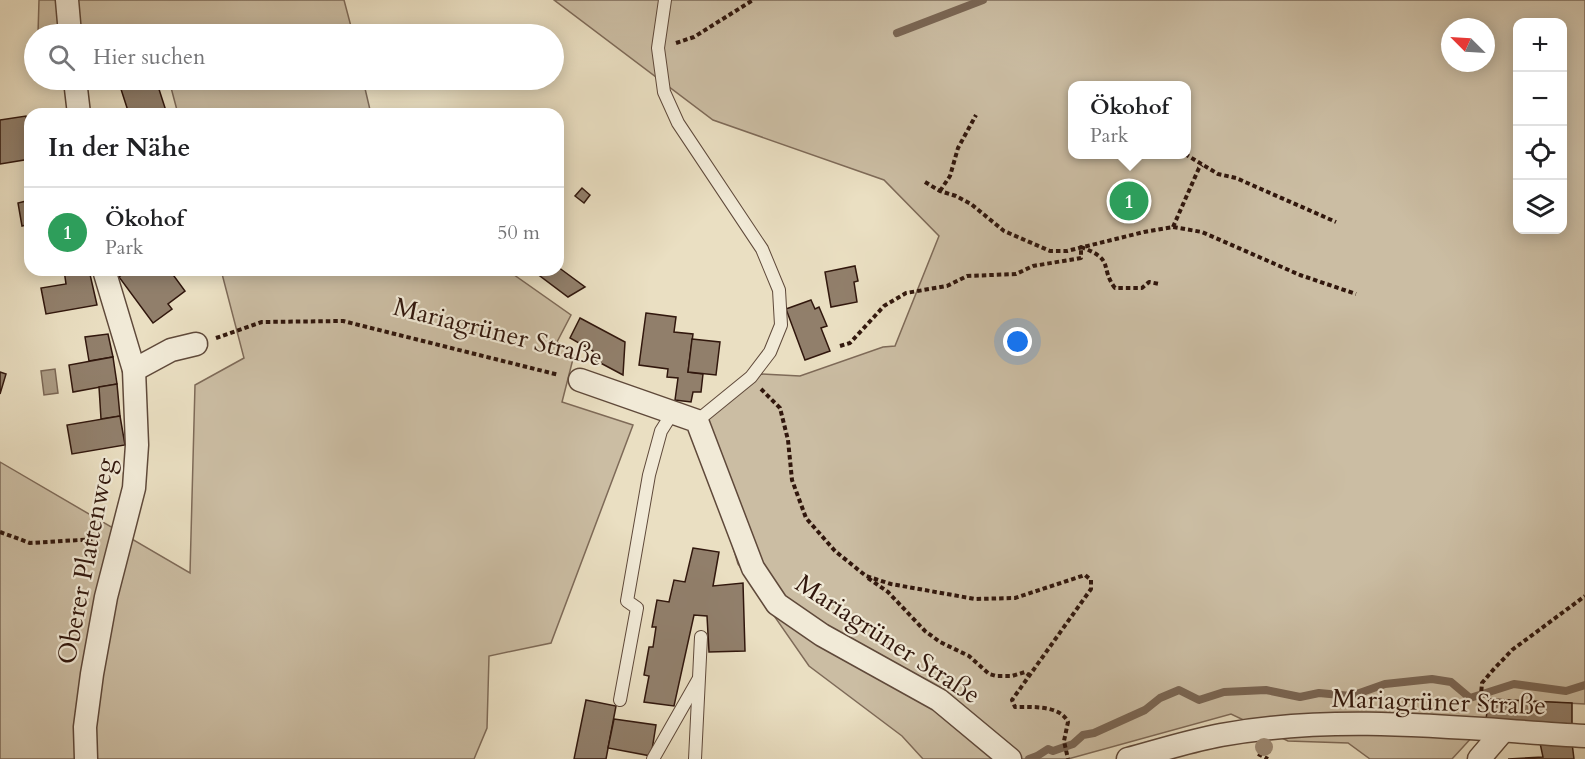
<!DOCTYPE html>
<html lang="de">
<head>
<meta charset="utf-8">
<style>
  body { margin:0; font-family:Cardo,serif; background:#f2f2f2; color:#202124 }
  .controls { position:absolute; right:18px; top:18px; display:grid; overflow:hidden; border-radius:12px; box-shadow:0 3px 15px #0003 }
  .controls button { width:54px; height:54px; display:grid; place-items:center; padding:0; border:0; border-bottom:2px solid #e0e0e0; background:#fff; color:#202124; font:30px sans-serif }
  .compass { position:absolute; left:1441px; top:18px; width:54px; height:54px; border-radius:50%; background:#fff; box-shadow:0 3px 15px #0003; rotate:294deg }
  .you { position:absolute; left:1018px; top:342px; width:21px; height:21px; margin:-15px; border:4px solid #fff; border-radius:50%; background:#1a73e8; box-shadow:0 0 0 9px #1a73e833 }
  .badge { display:grid; place-items:center; width:39px; height:39px; border-radius:50%; background:#1a73e8; color:#fff; font-size:20px; font-weight:700 }
  .pin { position:absolute; translate:-50% -50%; border:3px solid #fff; box-shadow:0 2px 6px #0006 }
  .popup { position:absolute; left:1068px; top:81px; width:123px; height:78px; box-sizing:border-box; display:grid; place-content:center; border-radius:12px; background:#fff; filter:drop-shadow(0 2px 4px #0005); font-size:20px; white-space:nowrap; color:#757577 }
  .popup b { font-size:22px; color:#202124 }
  .popup::after { content:''; position:absolute; left:50%; top:100%; margin-left:-12px; border:12px solid transparent; border-top-color:#fff }
  .list { margin:0; padding:0; list-style:none }
  h2 { display:flex; justify-content:space-between; align-items:center; height:78px; margin:0; padding:0 24px; font-size:26px }
  h2 small { font-size:20px; font-weight:400; color:#757577 }
  .list li { display:grid; grid-template-columns:39px 1fr auto; gap:18px; align-items:center; box-sizing:border-box; height:90px; padding:0 24px; border-top:2px solid #e0e0e0 }
  .list b { display:block; font-size:22px; white-space:nowrap }
  .list p { margin:0; font-size:20px; white-space:nowrap; color:#757577 }
  .list em { font-size:20px; font-style:normal; color:#757577 }
  .icon { flex:none; width:33px; height:33px; fill:none; stroke:currentColor; stroke-width:2; stroke-linecap:round; stroke-linejoin:round }
  .map { position:relative; flex:none; width:1585px; height:759px; overflow:hidden }
  .search { position:absolute; background:#fff; box-shadow:0 3px 15px #0003; left:24px; top:24px; width:540px; height:66px; display:flex; align-items:center; gap:15px; box-sizing:border-box; padding:0 21px; border-radius:33px; color:#757577; font-size:22px }
  .panel { position:absolute; background:#fff; box-shadow:0 3px 15px #0003; left:24px; top:108px; width:540px; height:168px; border-radius:18px }
  .map>svg:first-child { display:block }
  .green { fill:#cbbda3; stroke:#7e6a58; stroke-width:1.5; fill-rule:evenodd }
  .water { fill:#ab9b84; stroke:#7a6654; stroke-width:1.5 }
  .lines { fill:none; stroke-linecap:round; stroke-linejoin:round }
  .stream { stroke:#7a6654; stroke-width:8 }
  .building { fill:#917f6b; stroke:#31170d; stroke-width:1.5 }
  .service-casing { stroke:#5f493a; stroke-width:14 }
  .minor-casing { stroke:#5f493a; stroke-width:25 }
  .path { stroke:#31170d; stroke-width:4; stroke-dasharray:4.5 3; stroke-linecap:butt }
  .service { stroke:#f1ead7; stroke-width:12 }
  .minor { stroke:#f1ead7; stroke-width:22 }
  .tree { fill:#9e8c77 }
  .labels { text-anchor:middle; dominant-baseline:central; stroke-width:4.5; stroke-linejoin:round; paint-order:stroke }
  .street-label { font-size:26px; fill:#31170d; stroke:#f1ead7 }
</style>
</head>
<body>
<div class="map">
<svg width="1585" height="759" viewBox="0 0 1585 759">
  <rect width="100%" height="100%" fill="#eadfc2"/>
  <filter id="stains"><feTurbulence type="fractalNoise" baseFrequency=".00333" numOctaves="4"/><feColorMatrix values="0 0 0 0 .2 0 0 0 0 .09 0 0 0 0 .02 0 0 0 .5 -.17"/></filter>
  <radialGradient id="worn" r=".72"><stop offset=".6" stop-color="#630" stop-opacity="0"/><stop offset="1" stop-color="#630" stop-opacity=".3"/></radialGradient>
  <g class="green">
    <path d="M39,0h305l9,34h-315z"/>
    <path d="M554,0h1031v704l-96,-5 -3,23 -34,37h-82l-22,-16 -60,-2 -57,-27 -163,45h-145l-21,-23 -93,-70 -71,-102 -35,-117 1,-24 57,-49 39,2 83,-29 12,-1 44,-110 -55,-56 -171,-60zM1518,22h44v208h-44zM1450,27h36v36h-36zM1072,86h114v68h-114z"/>
    <path d="M169,80h194l8,34h-193z"/>
    <path d="M221,270h286l64,45 -14,27 17,13 -12,47 71,23 -82,218 -62,13 -2,72 -13,31h-474v-297l190,111 5,-188 49,-27z"/>
  </g>
  <path class="water" d="M55,369l3,24 -14,2 -3,-24z"/>
  <g class="lines">
    <g class="stream">
      <path d="M897,33l86,-33"/>
      <path d="M1029,759l8,-3 11,-7 5,2 20,-7 10,-9 11,-2 51,-23 15,-12 19,-8 20,10 25,-8 42,-2 34,7 19,-4 32,3 34,-12 47,-5 19,3 19,16 44,-14 52,7 19,-6"/>
    </g>
  </g>
  <g class="building">
    <path d="M128,80h28l11,34h-38l-10,-31z"/>
    <path d="M26,116l4,23v20l-30,5v-44z"/>
    <path d="M582,188l8,7 -6,8 -9,-7z"/>
    <path d="M30,200v24l-8,2 -4,-23z"/>
    <path d="M855,266l3,15 -4,1 3,20 -26,5 -6,-35z"/>
    <path d="M558,267l27,20 -17,10 -36,-27h26z"/>
    <path d="M64,270h25l8,35 -51,9 -5,-26 25,-4z"/>
    <path d="M122,270h52l-3,2 14,19 -17,13 4,5 -19,14 -34,-46 5,-4z"/>
    <path d="M811,300l4,9 4,-2 8,19 -6,2 9,23 -25,9 -19,-51z"/>
    <path d="M646,313l30,4 -2,15 19,2 -5,38 15,2 -2,18h-8l-2,10 -16,-2 3,-22 -11,-1 1,-8 -29,-4z"/>
    <path d="M580,318l45,24 -2,33 -30,-16v-8l-23,-13z"/>
    <path d="M108,334l5,23 -24,4 -4,-24z"/>
    <path d="M692,339l28,3 -4,33 -28,-3z"/>
    <path d="M113,357l4,27 -44,8 -4,-27z"/>
    <path d="M0,372l6,2 -6,20z"/>
    <path d="M117,384l3,32 -19,3 -2,-32z"/>
    <path d="M120,416l5,29 -53,9 -5,-29z"/>
    <path d="M693,548l26,4 -6,34 30,-3 2,68 -36,1 -2,-36 -13,-1 -20,91 -30,-4 5,-26 -5,-1 5,-28h4l3,-20h-4l5,-27 12,2 5,-22 11,2z"/>
    <path d="M1489,699l83,4v21l-86,-5z"/>
    <path d="M586,700l30,6 -10,53h-32z"/>
    <path d="M614,719l42,6 -5,31 -43,-8z"/>
    <path d="M1540,743h32l2,16h-66l35,-2z"/>
  </g>
  <g class="lines">
    <g class="service-casing">
      <g id="service">
        <path d="M665,0l-7,48 6,44 14,31 84,126 17,41 2,35 -11,27 -19,25 -54,44"/>
        <path d="M620,700l17,-92 -10,-7 22,-126 12,-44 12,-19"/>
        <path d="M653,759l45,-79"/>
        <path d="M695,759l6,-122"/>
      </g>
    </g>
    <g class="minor-casing">
      <g id="minor">
        <path d="M67,0l3,34"/>
        <path d="M75,80l4,34"/>
        <path d="M134,370l37,-20 25,-6"/>
        <path d="M580,380l117,41 56,147 24,36 45,31 117,65 71,59"/>
        <path d="M86,759l-1,-32 7,-53 14,-77 28,-109 3,-43 -3,-75 -30,-100"/>
        <path d="M1128,759c30,-8 61,-18 93,-24 120,-22 243,-6 364,1"/>
        <path d="M1479,759l23,-27"/>
      </g>
    </g>
    <g class="path">
      <path d="M676,43l18,-6 59,-37"/>
      <path d="M1185,154l33,20 18,4 100,44"/>
      <path d="M925,182l15,9 16,5 15,8 33,27 46,20h17l77,-19 29,-5 29,5 98,43 56,19"/>
      <path d="M940,191l10,-15 8,-28 18,-33"/>
      <path d="M1173,227l26,-59 3,-3"/>
      <path d="M216,338l46,-16 81,-1 216,54"/>
      <path d="M840,346l10,-3 34,-37 22,-13 41,-7 20,-10 49,-2 17,-8 48,-8v-11c35,13 18,20 34,41h27l7,-6 10,2"/>
      <path d="M761,389l19,19 8,32 4,40 14,38 29,33 31,25 25,8 84,15 40,-1 70,-23 6,5v9l-79,111 3,7c17,0 45,-2 53,15l-4,19 4,18"/>
      <path d="M0,532l30,11 66,-4v3"/>
      <path d="M868,578l20,14 37,39 15,11 29,14 20,18 7,2h16l13,-4 4,3"/>
      <path d="M1480,706l2,-23 11,-13 19,-20 73,-54"/>
      <path d="M1258,754l10,5"/>
    </g>
    <use href="#service" class="service"/>
    <use href="#minor" class="minor"/>
  </g>
  <circle class="tree" cx="1264" cy="747" r="9"/>
  <g class="labels">
    <g class="street-label">
      <text transform="translate(498 332) rotate(14)">Mariagrüner Straße</text>
      <text transform="translate(86 561) rotate(-79)">Oberer Plattenweg</text>
      <text transform="translate(888 639) rotate(33)">Mariagrüner Straße</text>
      <text transform="translate(1439 702) rotate(2)">Mariagrüner Straße</text>
    </g>
  </g>
  <rect width="100%" height="100%" filter="url(#stains)"/>
  <rect width="100%" height="100%" fill="url(#worn)"/>
</svg>
<div class="controls">
<button>+</button>
<button>−</button>
<button><svg class="icon" aria-label="locate" viewBox="0 0 24 24"><circle cx="12" cy="12" r="6"/><path d="M12 2v4M12 18v4M2 12h4M18 12h4"/></svg></button>
<button><svg class="icon" aria-label="layers" viewBox="0 0 24 24"><path d="M12 4l9 5-9 5-9-5zM3 14l9 5 9-5"/></svg></button>
</div>
<svg class="compass" viewBox="-18 -18 36 36"><path d="M0-13l5 13h-10z" fill="#e53935"/><path d="M0 13l5-13h-10z" fill="#757577"/></svg>
<div class="you"></div>
<div class="pin badge" style="left:1129px;top:201px;background:#2e9e5b">1</div>
<div class="popup"><b>Ökohof</b>Park</div>
<div class="search"><svg class="icon" aria-label="search" viewBox="0 0 24 24"><circle cx="10" cy="10" r="6"/><path d="M15 15l6 6"/></svg>Hier suchen</div>
<section class="panel">
<h2>In der Nähe<small></small></h2>
<ul class="list">
<li><span class="badge" style="background:#2e9e5b">1</span><div><b>Ökohof</b><p>Park</p></div><em>50 m</em></li>
</ul>
</section>
</div>
</body>
</html>
